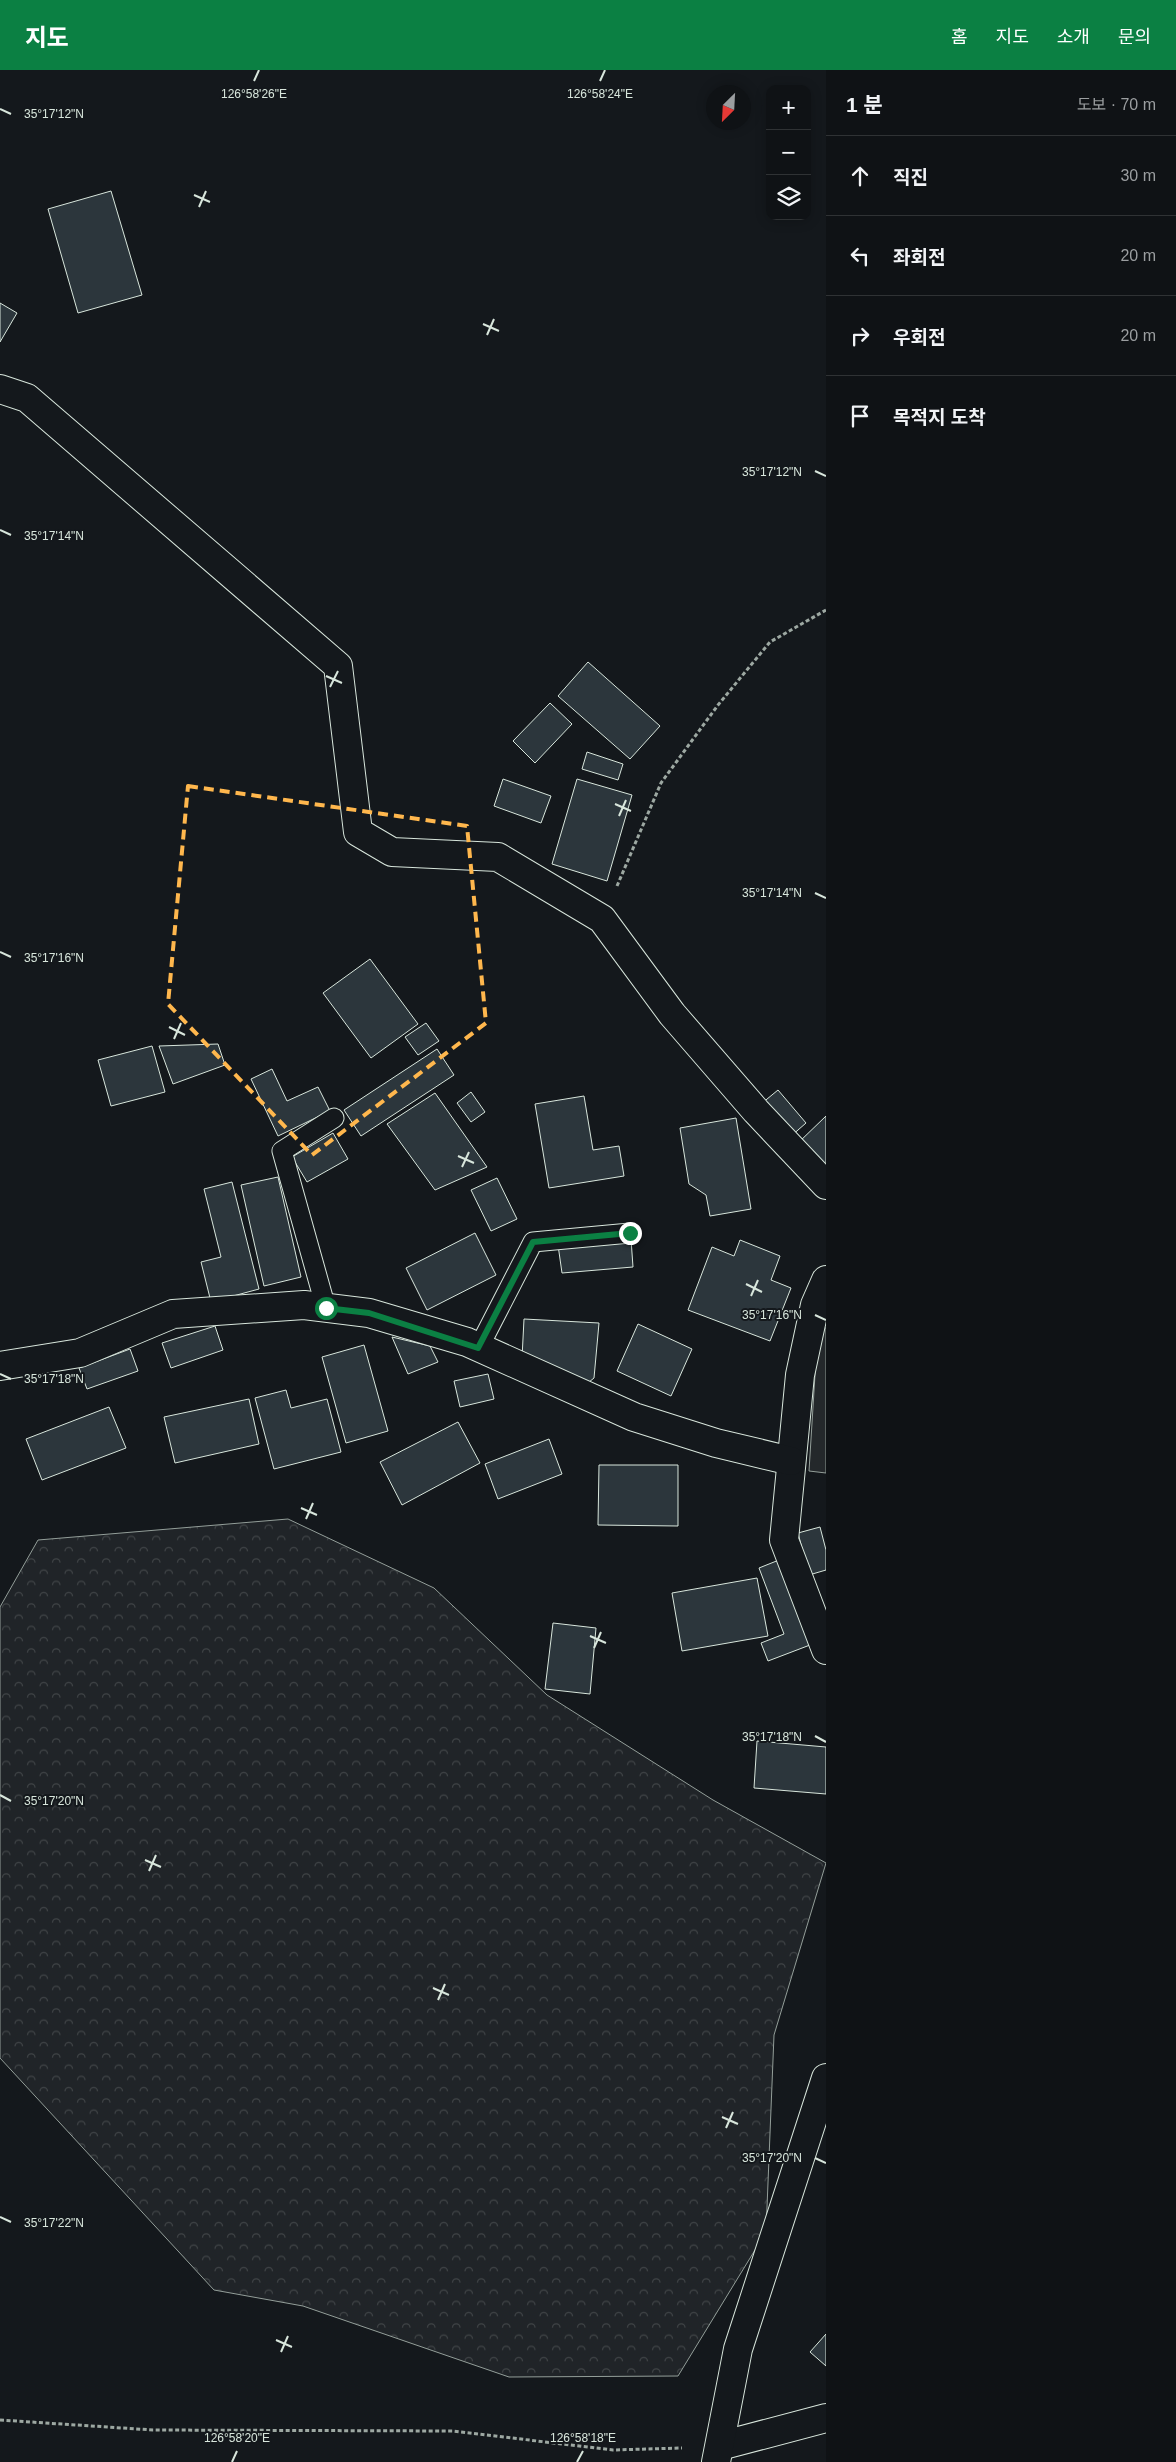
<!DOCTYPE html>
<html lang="ko">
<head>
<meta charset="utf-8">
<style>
  body { margin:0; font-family:Arial,"Noto Sans KR",sans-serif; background:#1d2022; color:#f1f3f6 }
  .controls { position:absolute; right:15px; top:15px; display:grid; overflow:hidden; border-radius:10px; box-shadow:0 2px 12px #0003 }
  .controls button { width:45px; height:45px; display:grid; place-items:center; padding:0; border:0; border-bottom:1px solid #2f3234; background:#0f1215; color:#f1f3f6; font:25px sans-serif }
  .compass { position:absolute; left:706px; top:15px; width:45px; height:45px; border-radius:50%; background:#0f1215; box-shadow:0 2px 12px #0003; rotate:204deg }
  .stop { position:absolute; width:15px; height:15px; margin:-11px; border:4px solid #0b8043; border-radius:50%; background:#fff }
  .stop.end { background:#0b8043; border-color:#fff; box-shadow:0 1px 5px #0008 }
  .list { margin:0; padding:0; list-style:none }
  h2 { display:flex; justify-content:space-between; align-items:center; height:65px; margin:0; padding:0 20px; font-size:21px }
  h2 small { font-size:16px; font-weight:400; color:#9b9ea0 }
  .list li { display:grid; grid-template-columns:32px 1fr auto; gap:15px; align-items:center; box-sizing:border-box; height:80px; padding:0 20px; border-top:1px solid #2f3234 }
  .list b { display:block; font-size:19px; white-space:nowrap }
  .list em { font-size:16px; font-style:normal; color:#9b9ea0 }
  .icon { flex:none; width:28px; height:28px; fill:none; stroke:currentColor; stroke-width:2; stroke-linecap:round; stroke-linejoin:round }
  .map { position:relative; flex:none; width:826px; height:2392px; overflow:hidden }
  header { display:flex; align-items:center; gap:30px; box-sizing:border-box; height:70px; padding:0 25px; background:#0b8043; color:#fff }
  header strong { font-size:24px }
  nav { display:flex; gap:28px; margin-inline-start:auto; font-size:18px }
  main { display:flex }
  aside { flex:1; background:#0f1215 }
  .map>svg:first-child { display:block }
  .forest { fill:url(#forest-crowns); stroke:#939e99 }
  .parking { fill:#24282b; stroke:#939e99 }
  .building { fill:#2c363c; stroke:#d8e6dc }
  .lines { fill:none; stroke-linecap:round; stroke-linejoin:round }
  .service-casing { stroke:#d8e6dc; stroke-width:21 }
  .minor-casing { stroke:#d8e6dc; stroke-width:30 }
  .path { stroke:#9da8a2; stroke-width:3; stroke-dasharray:4 2.5; stroke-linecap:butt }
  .service { stroke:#14181c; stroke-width:19 }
  .minor { stroke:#14181c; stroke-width:28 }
  .route { stroke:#0b8043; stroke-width:6 }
  .marked { fill:none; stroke:#ffb74d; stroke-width:4; stroke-dasharray:10 6; stroke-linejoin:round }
  .ticks { fill:none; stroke:#d8e6dc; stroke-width:2 }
  .ticks-label { font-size:12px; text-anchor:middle; fill:#d8e6dc; stroke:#14181c; stroke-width:4; stroke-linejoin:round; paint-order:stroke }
</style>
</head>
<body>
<header>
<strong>지도</strong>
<nav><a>홈</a><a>지도</a><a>소개</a><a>문의</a></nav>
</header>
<main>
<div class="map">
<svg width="826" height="2392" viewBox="0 0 826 2392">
  <defs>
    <pattern id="forest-crowns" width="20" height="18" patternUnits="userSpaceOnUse" patternTransform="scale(1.25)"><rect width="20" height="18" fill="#202428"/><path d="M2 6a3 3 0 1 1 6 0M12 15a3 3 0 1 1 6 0" fill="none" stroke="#404447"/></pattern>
  </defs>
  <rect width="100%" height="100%" fill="#14181c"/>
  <path class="forest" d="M288,1449l146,69 113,107 166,105 113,63 -52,172 -8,197 -88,144 -169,1 -206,-71 -89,-16 -214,-232v-451l38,-67z"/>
  <path class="parking" d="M818,1257l8,1v145l-17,-2z"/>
  <g class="building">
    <path d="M111,121l31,104 -64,18 -30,-104z"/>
    <path d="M0,233l17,10 -17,29z"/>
    <path d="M588,592l72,64 -30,33 -72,-63z"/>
    <path d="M550,633l22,21 -37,39 -22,-22z"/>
    <path d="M587,682l36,12 -5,16 -36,-11z"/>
    <path d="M503,709l48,17 -10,27 -47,-17z"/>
    <path d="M577,709l55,16 -25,86 -55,-17z"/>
    <path d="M370,889l48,65 -47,34 -48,-65z"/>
    <path d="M426,953l13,18 -21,14 -13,-18z"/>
    <path d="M218,974l7,21 -52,19 -14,-38z"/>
    <path d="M152,976l13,46 -54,14 -13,-46z"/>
    <path d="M437,979l17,26 -93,61 -17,-26z"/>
    <path d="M272,999l15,32 31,-14 12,24 -52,25 -27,-57z"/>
    <path d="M778,1020l28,33 -16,14 -29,-33z"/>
    <path d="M471,1022l14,20 -14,10 -14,-19z"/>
    <path d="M435,1023l52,74 -52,23 -48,-66z"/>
    <path d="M584,1026l9,54 26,-4 5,30 -75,12 -14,-84z"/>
    <path d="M826,1046v58l-29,-30z"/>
    <path d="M736,1048l15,91 -41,7 -4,-21 -17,-11 -9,-56z"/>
    <path d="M333,1063l15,26 -41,23 -15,-25z"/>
    <path d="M278,1107l23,100 -37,9 -23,-101z"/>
    <path d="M497,1108l20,41 -26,12 -20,-41z"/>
    <path d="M232,1112l27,107 -48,13 -10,-40 20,-5 -17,-68z"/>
    <path d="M475,1163l21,42 -69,35 -21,-42z"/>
    <path d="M631,1169l2,28 -71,6 -4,-28z"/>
    <path d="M740,1170l40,16 -9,24 20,8 -21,53 -82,-31 24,-63 22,9z"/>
    <path d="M524,1249l75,4 -5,55 -11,9 -61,-29z"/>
    <path d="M638,1254l54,25 -21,47 -54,-25z"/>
    <path d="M215,1256l8,24 -52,18 -9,-25z"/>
    <path d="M392,1267l38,9 8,16 -30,12z"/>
    <path d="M364,1275l24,86 -42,12 -24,-86z"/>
    <path d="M130,1279l8,22 -51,18 -8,-21z"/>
    <path d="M488,1304l6,25 -34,8 -6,-26z"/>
    <path d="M286,1320l5,18 36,-9 14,53 -67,17 -19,-71z"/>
    <path d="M249,1329l10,45 -84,19 -11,-46z"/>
    <path d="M109,1337l17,41 -84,32 -16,-41z"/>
    <path d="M458,1352l22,41 -78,42 -22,-43z"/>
    <path d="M549,1369l13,35 -64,25 -13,-35z"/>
    <path d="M599,1395h79v61l-80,-1z"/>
    <path d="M820,1457l6,23v20l-17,5 -11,-42z"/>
    <path d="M779,1490l31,85 -42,16 -7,-18 23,-9 -25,-66z"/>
    <path d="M757,1508l11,58 -86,15 -10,-58z"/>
    <path d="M553,1553l43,5 -6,66 -45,-5z"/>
    <path d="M757,1671l69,6v47l-72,-6z"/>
    <path d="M826,2264v32l-16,-14z"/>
  </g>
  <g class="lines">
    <g class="service-casing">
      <g id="service">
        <path d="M326,1238l-44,-157 52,-33"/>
        <path d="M479,1277l54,-105 97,-9"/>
      </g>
    </g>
    <g class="minor-casing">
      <g id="minor">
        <path d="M0,319l27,9 311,268 20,166 34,20 106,5 104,62 70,95 84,97 70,74"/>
        <path d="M826,1210l-11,25 -15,70 -16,165 42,110"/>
        <path d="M0,1296l80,-13 93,-39 131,-9 65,8 98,29 167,75 82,26 75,18"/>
        <path d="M720,2376l106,-28"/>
        <path d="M716,2392l22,-113 88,-271"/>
      </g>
    </g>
    <g class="path">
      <path d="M617,816l44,-103 57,-78 52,-63 56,-32"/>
      <path d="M0,2350l153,10 300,1 160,19 69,-2"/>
    </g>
    <use href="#service" class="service"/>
    <use href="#minor" class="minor"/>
  </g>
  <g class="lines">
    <path class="route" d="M326,1238l43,5 109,35 55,-106 97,-9"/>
  </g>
  <path class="marked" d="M188,716l279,40 19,197 -174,132 -144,-151z"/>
  <path class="ticks" d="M254,11l5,-11M600,11l5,-11M0,39l11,5M194,125l16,7M199,137l7,-16M483,254l16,7M487,265l7,-16M815,401l11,5M0,460l11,5M326,606l16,7M330,617l8,-16M615,734l16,7M619,746l7,-16M815,823l11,5M0,882l11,5M169,957l16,8M174,969l7,-16M458,1086l16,7M462,1097l7,-15M746,1214l16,8M751,1226l7,-16M815,1245l11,5M0,1304l11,5M301,1438l16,7M306,1449l7,-16M590,1566l16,7M594,1578l7,-16M815,1666l11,6M0,1725l11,6M145,1790l16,7M149,1801l7,-16M433,1918l16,7M438,1930l7,-16M722,2047l16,7M726,2058l7,-16M815,2088l11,5M0,2147l11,5M276,2270l16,7M281,2282l7,-16M232,2392l5,-11M577,2392l6,-11"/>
  <g class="ticks-label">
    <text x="254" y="28">126°58'26"E</text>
    <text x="600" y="28">126°58'24"E</text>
    <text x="54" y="48">35°17'12"N</text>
    <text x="772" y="406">35°17'12"N</text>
    <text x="54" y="470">35°17'14"N</text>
    <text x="772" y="827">35°17'14"N</text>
    <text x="54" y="892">35°17'16"N</text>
    <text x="772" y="1249">35°17'16"N</text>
    <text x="54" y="1313">35°17'18"N</text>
    <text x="772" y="1671">35°17'18"N</text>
    <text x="54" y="1735">35°17'20"N</text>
    <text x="772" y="2092">35°17'20"N</text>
    <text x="54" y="2157">35°17'22"N</text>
    <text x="237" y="2372">126°58'20"E</text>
    <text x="583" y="2372">126°58'18"E</text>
  </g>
</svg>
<div class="controls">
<button>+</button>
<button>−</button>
<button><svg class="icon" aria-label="layers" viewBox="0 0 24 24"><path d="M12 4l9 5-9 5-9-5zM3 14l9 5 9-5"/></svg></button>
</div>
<svg class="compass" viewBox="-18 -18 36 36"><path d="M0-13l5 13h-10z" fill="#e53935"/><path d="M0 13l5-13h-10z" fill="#9b9ea0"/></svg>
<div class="stop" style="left:326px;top:1238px"></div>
<div class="stop end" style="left:630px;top:1163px"></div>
</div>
<aside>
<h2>1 분<small>도보 · 70 m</small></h2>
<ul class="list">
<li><svg class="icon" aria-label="ahead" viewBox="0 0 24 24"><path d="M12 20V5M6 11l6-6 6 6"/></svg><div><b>직진</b></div><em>30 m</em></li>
<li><svg class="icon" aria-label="left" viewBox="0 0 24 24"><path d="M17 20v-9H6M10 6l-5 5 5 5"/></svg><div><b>좌회전</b></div><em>20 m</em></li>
<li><svg class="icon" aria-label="right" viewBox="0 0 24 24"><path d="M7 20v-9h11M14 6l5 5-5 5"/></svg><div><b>우회전</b></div><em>20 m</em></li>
<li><svg class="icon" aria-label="arrive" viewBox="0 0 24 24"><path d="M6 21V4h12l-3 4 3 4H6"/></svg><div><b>목적지 도착</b></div></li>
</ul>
</aside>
</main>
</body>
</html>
